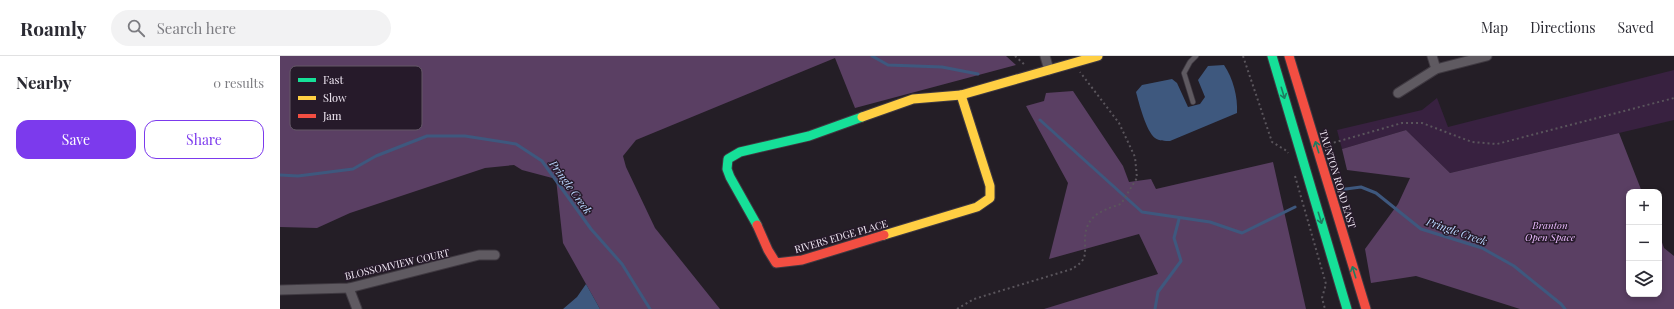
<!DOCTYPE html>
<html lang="en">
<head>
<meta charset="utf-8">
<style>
  body { margin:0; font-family:"Playfair Display",serif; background:#f2f2f3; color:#2b2b33 }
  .controls { position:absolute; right:12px; bottom:12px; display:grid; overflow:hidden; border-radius:8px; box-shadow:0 2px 6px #0003 }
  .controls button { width:36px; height:36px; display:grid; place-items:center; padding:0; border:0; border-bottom:1px solid #e1e1e2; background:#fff; color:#2b2b33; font:20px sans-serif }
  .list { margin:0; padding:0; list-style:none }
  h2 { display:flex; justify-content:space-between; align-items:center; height:52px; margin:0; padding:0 16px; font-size:17px }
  h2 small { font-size:13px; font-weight:400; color:#7c7c81 }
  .actions { display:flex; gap:8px; padding:12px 16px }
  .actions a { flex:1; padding:9px 0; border:1px solid #7c3aed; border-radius:12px; text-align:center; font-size:14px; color:#7c3aed }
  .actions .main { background:#7c3aed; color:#fff }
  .icon { flex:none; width:22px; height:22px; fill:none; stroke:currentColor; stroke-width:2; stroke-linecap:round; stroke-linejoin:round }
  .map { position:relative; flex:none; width:1394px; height:253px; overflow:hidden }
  header { display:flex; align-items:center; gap:24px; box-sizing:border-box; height:56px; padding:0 20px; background:#fff; border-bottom:1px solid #e1e1e2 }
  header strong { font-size:19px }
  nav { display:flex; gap:22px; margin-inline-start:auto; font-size:14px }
  .search { width:280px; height:36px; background:#f2f2f3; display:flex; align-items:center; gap:10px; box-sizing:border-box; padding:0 14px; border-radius:22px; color:#7c7c81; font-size:15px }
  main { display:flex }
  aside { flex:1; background:#fff }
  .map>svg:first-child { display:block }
  .green { fill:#382140 }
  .forest { fill:#5a3f63 }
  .water { fill:#3e587e }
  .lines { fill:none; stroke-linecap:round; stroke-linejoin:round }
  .stream { stroke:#3e587e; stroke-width:3 }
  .lane-casing { stroke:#3f3941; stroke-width:6 }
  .street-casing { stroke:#3f3941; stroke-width:11 }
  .fast-casing { stroke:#3f3941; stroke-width:11 }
  .slow-casing { stroke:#3f3941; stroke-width:11 }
  .jam-casing { stroke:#3f3941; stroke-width:11 }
  .path { stroke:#5a555c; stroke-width:2; stroke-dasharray:2 3; stroke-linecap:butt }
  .lane { stroke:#5f5a61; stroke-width:4.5 }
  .street { stroke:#5f5a61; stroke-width:9 }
  .fast { stroke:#16e098; stroke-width:9 }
  .slow { stroke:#ffcf43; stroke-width:9 }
  .jam { stroke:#f24e42; stroke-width:9 }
  .oneway { stroke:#1e7d61 }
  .labels { text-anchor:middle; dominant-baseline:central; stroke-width:3; stroke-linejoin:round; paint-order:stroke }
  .street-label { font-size:10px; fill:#f3ebf6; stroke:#261a2a }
  .park-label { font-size:10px; font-style:italic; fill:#e9b9fc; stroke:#261a2a }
  .water-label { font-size:11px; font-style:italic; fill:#bbd7ff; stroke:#261a2a }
  .key { fill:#261a2a; stroke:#645967; stroke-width:1 }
  .key-label { font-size:11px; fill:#f3ebf6 }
</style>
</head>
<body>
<header>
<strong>Roamly</strong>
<div class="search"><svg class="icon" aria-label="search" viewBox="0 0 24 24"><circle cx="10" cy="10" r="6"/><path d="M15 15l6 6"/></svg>Search here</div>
<nav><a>Map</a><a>Directions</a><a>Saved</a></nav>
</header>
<main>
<aside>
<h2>Nearby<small>0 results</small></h2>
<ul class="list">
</ul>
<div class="actions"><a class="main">Save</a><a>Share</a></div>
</aside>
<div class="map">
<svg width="1394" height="253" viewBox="0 0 1394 253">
  <rect width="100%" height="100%" fill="#241e26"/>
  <path class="green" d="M1394,14v50l-224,53 -44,-43 -64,19 -5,-19 85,-20 15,-12 11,29z"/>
  <g class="forest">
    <path d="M0,0h726l10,9 -161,43 -20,-50 -199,82 -13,16 3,11 29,61 65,81h-120l-37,-66 -7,-64 -34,-9 -8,-5 -29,3 -135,45 -33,15 -37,-1z"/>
    <path d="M793,35l50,75 6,16 22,-3 5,10 117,-27 33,147h-262l114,-35 -19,-40 -90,25 19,-76 -42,-77 18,-5 2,-8z"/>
    <path d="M1126,74l44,43 169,-40 23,59h-13v102h30v-60l5,14 10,8v53h-154l-104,-33 -45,7 -6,-34 33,-45 12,-26 -63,-8 -5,-21z"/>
  </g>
  <g class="water">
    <path d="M944,9c9,13 14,32 13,48l-67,28c-5,0 -11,0 -15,-3 -9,-7 -16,-35 -19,-46l6,-7 30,-6 5,4 11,24 12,-3 5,-7 -7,-17 10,-14z"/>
    <path d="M306,228l14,25h-37l14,-12z"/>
  </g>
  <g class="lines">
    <g class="stream">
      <path d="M592,0l16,9 54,2 36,7"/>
      <path d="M760,64l102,92 68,10 32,11 53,-26"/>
      <path d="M0,119l18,1 55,-7 23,-13 51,-20h38l51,8 26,17 49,68 31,35 28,45"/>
      <path d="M1058,134l23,-3 15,6 45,36 61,19 32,18 47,38 4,5"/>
      <path d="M875,253l3,-17 23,-31 -7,-23 5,-19"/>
    </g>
    <g class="lane-casing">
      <path id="lane" d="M913,46l-9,-29 6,-11 6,-6"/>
    </g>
    <g class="street-casing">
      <g id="street">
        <path d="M765,0l4,14"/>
        <path d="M1152,0l4,13"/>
        <path d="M1118,37l38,-24 51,-13"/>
        <path d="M69,232l8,21"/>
        <path d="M0,234l69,-2 130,-33h16"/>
      </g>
    </g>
    <g class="fast-casing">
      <g id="fast">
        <path d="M992,0l75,253"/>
        <path d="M477,169l-27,-48 -3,-8 1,-10 12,-7 69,-16 53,-19"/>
      </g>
    </g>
    <g class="slow-casing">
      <g id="slow">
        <path d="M582,61l51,-18 48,-4 137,-39"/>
        <path d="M604,179l93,-28 13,-9v-12l-29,-91"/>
      </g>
    </g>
    <g class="jam-casing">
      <g id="jam">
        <path d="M1009,0l77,253"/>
        <path d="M477,169l11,25 8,13 26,-3 82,-25"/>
      </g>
    </g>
    <g class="path">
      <path d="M735,0l11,10"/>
      <path d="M963,0l29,86 15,9 1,2"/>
      <path d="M1049,88l73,-21h20l50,19 25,2 177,-46"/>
      <path d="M1015,120l31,108 -4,14 3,11"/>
      <path d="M677,253l17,-10 98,-30c3,-2 8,-5 10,-8 4,-5 3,-12 3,-18 -1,-26 14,-32 36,-39l16,-26 -2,-21 -16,-34 -39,-51"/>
    </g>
    <use href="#lane" class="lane"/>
    <use href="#street" class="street"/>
    <use href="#fast" class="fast"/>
    <use href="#slow" class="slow"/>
    <use href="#jam" class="jam"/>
  </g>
  <defs><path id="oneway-shaft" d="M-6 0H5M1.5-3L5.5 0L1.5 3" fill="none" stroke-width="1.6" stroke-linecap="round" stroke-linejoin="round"/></defs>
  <g class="oneway">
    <use href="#oneway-shaft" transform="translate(1003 37) rotate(73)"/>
    <use href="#oneway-shaft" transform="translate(1037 91) rotate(-107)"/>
    <use href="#oneway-shaft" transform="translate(1040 162) rotate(73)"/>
    <use href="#oneway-shaft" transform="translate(1074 216) rotate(-107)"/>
  </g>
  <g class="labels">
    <g class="street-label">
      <text transform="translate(1058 123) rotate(73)">TAUNTON ROAD EAST</text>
      <text transform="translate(561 180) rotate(-16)">RIVERS EDGE PLACE</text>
      <text transform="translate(117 208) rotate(-13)">BLOSSOMVIEW COURT</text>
    </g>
    <g class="park-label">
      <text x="1270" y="169">Branton<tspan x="1270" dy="12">Open Space</tspan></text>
    </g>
    <g class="water-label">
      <text transform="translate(291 131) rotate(54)">Pringle Creek</text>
      <text transform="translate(1177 175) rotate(19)">Pringle Creek</text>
    </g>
  </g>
  <rect x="10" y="10" width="132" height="64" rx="6" class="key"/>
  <rect x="18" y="22" width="18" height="4" fill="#16e098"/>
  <rect x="18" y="40" width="18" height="4" fill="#ffcf43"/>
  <rect x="18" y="58" width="18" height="4" fill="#f24e42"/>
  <g class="key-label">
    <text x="43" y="28">Fast</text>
    <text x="43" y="46">Slow</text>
    <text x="43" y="64">Jam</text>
  </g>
</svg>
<div class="controls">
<button>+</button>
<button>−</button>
<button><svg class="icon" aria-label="layers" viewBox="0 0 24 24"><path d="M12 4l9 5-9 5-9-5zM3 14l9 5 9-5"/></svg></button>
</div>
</div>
</main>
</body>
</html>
